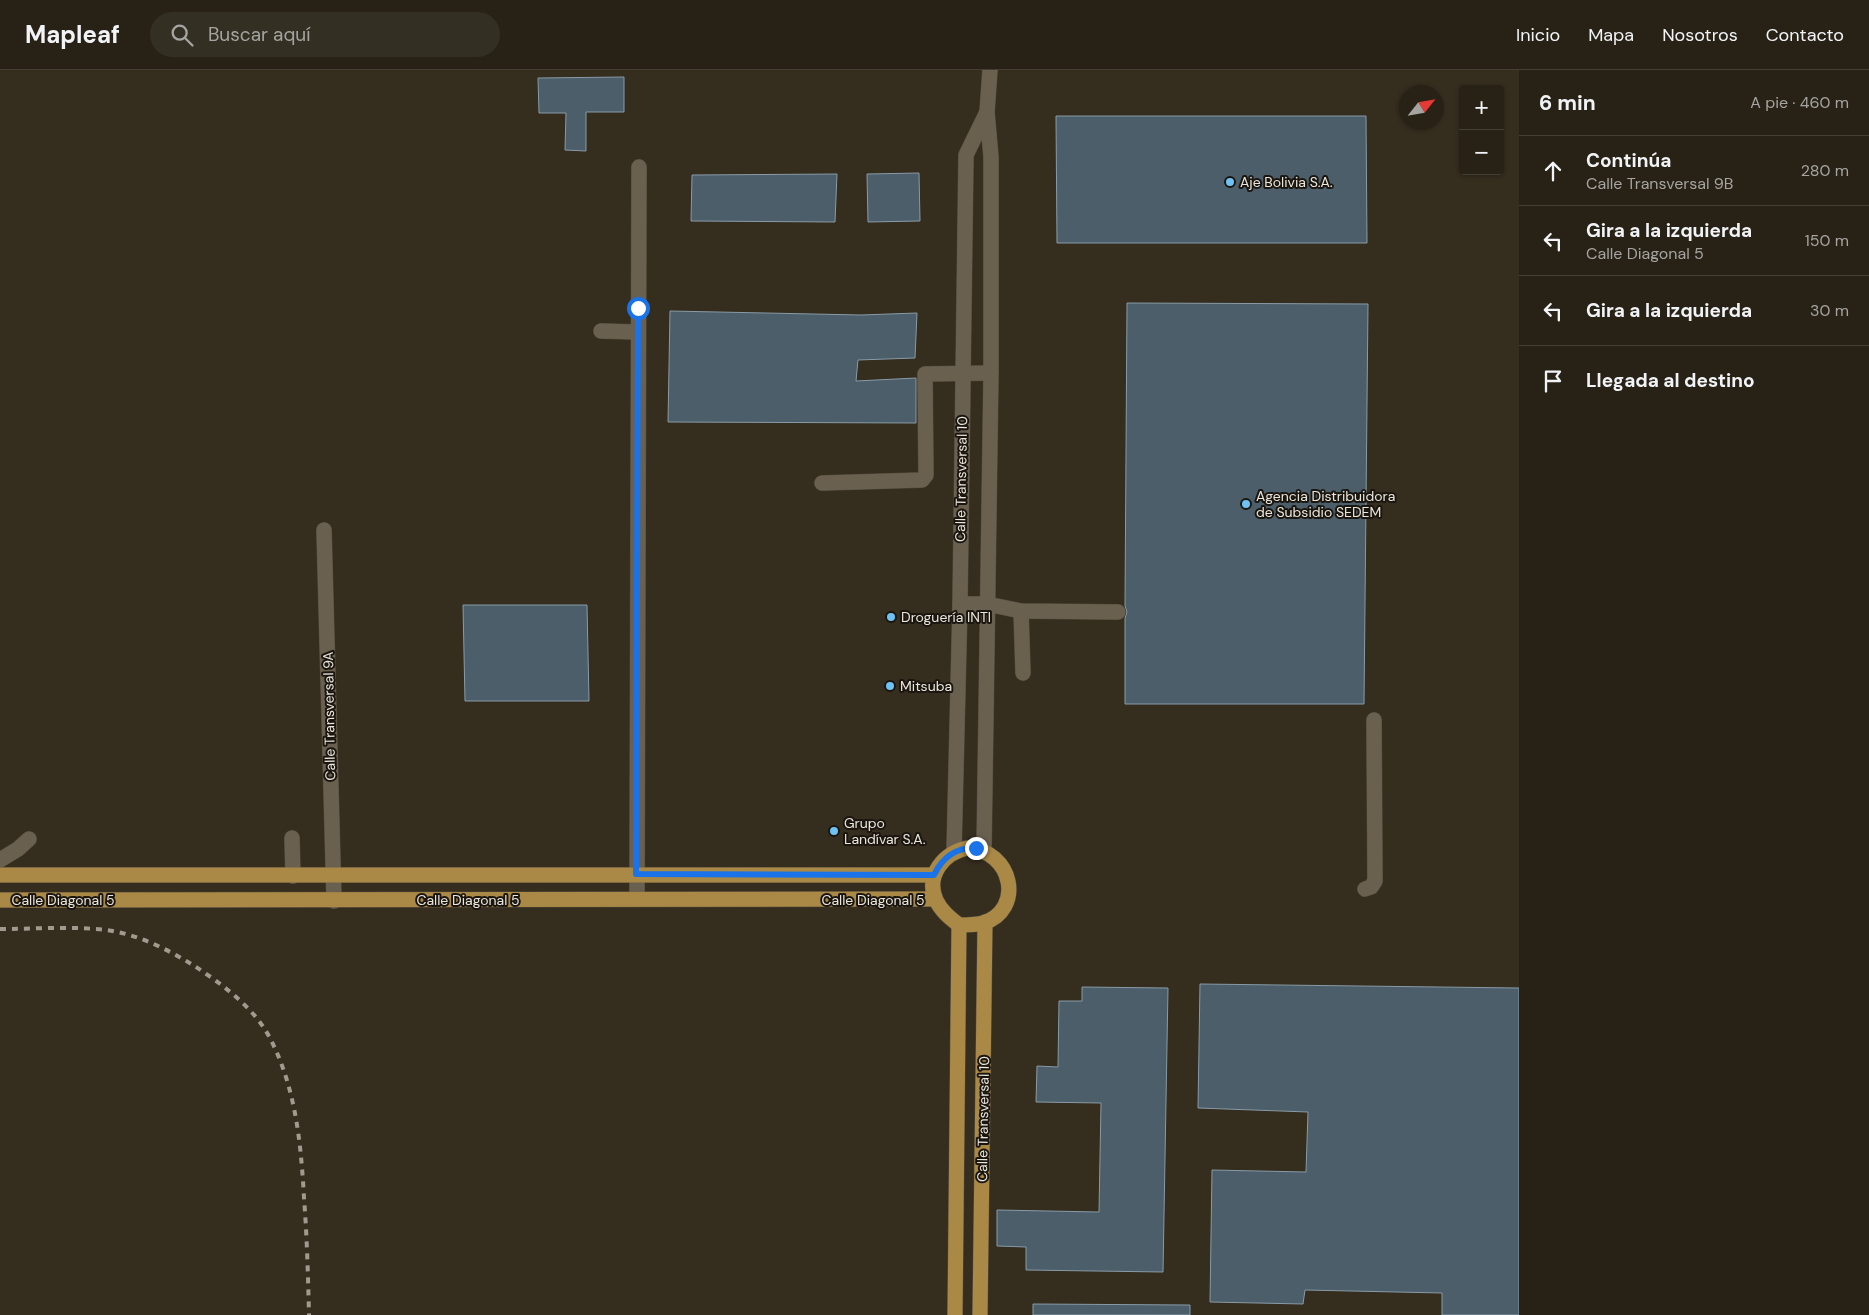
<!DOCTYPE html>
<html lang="es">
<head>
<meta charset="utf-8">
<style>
  body { margin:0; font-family:"DM Sans",sans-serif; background:#342f23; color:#f1f3f6 }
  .controls { position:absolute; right:15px; top:15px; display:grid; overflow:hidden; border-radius:5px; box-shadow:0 1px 4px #0004 }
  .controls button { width:45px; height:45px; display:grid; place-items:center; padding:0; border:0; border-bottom:1px solid #443f35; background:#282216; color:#f1f3f6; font:25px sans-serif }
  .compass { position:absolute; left:1399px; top:15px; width:45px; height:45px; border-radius:50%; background:#282216; box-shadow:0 1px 4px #0004; rotate:59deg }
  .stop { position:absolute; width:15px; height:15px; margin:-11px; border:4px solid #1a73e8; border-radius:50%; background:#fff }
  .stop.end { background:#1a73e8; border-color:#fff; box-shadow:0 1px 5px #0008 }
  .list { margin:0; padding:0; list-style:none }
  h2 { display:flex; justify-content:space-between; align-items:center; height:65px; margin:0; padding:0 20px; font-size:21px }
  h2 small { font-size:16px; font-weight:400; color:#a5a4a1 }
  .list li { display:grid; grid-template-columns:32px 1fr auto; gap:15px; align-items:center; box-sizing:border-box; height:70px; padding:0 20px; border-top:1px solid #443f35 }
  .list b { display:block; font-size:19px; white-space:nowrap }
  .list p { margin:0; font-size:16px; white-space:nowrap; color:#a5a4a1 }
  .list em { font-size:16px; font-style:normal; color:#a5a4a1 }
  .icon { flex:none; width:28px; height:28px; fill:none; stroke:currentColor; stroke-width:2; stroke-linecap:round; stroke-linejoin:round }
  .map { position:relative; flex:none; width:1519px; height:1245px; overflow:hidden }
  header { display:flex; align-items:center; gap:30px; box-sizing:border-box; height:70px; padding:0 25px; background:#282216; border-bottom:1px solid #443f35 }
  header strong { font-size:24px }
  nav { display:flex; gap:28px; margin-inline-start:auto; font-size:18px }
  .search { width:350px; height:45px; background:#342f23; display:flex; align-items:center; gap:12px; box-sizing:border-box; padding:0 18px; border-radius:28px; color:#a5a4a1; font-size:19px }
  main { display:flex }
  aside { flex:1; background:#282216 }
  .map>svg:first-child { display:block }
  .building { fill:#4c5e69; stroke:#889ba7 }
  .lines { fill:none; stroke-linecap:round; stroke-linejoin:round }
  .minor-casing { stroke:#534b3e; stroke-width:16 }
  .major-casing { stroke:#534b3e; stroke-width:16 }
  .minor { stroke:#6a6050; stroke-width:15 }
  .major { stroke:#aa8846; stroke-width:15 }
  .rail { stroke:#a19b8f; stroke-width:4; stroke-dasharray:6 6; stroke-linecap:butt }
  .route { stroke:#1a73e8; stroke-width:6 }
  .poi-dot { fill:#6ec2f3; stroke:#1a160f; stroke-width:2 }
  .labels { text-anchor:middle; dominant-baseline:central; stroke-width:4; stroke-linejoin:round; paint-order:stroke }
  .poi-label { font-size:14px; fill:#ebe6dc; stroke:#1a160f; text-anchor:start }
  .street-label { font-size:14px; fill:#ebe6dc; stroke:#1a160f }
</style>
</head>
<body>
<header>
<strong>Mapleaf</strong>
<div class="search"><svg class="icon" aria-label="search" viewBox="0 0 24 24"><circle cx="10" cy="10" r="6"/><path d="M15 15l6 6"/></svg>Buscar aquí</div>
<nav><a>Inicio</a><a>Mapa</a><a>Nosotros</a><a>Contacto</a></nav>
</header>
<main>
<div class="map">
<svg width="1519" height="1245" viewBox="0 0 1519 1245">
  <rect width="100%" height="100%" fill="#352d1e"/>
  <g class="building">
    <path d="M624,7v35h-38v39l-21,-1 1,-37h-27l-1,-35z"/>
    <path d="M1056,46h310l1,127h-310z"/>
    <path d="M919,103l1,48 -52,1 -1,-48z"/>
    <path d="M837,104l-2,48 -144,-1 1,-46z"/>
    <path d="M1127,233l241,1 -4,400h-239v-86l2,-6 -2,-6z"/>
    <path d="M670,241l191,4 56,-2 -2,45 -57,2 -2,21 60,-3v45l-248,-1z"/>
    <path d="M463,535h124l2,96h-124z"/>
    <path d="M1200,914l319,4v327h-77v-22l-137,-3 -2,14 -93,-2 2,-132 94,2 2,-60 -110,-4z"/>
    <path d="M1082,917l86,1 -5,284 -137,-2v-23l-29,-1v-36l102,2 2,-109 -65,-1 1,-36 21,1 1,-66h23z"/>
    <path d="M1033,1234l157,1v10h-157z"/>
  </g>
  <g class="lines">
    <g class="minor-casing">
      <g id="minor">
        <path d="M601,261l36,1"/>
        <path d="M822,413l100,-3 4,-5 -1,-101 66,-1"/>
        <path d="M324,460l10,371"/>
        <path d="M960,534h27l34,7 97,1"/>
        <path d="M1021,541l2,62"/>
        <path d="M292,768l1,38"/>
        <path d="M984,780l7,-477v-216l-4,-45 3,-42"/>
        <path d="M954,782l6,-248 6,-449 21,-43"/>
        <path d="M0,790l18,-11 11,-10"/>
        <path d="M1365,819l6,-2 4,-6 -1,-161"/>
        <path d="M637,829l2,-732"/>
      </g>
    </g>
    <g class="major-casing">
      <g id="major">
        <path d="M967,778c46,2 58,62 16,75 -8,2 -16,2 -24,2 -9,-7 -18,-14 -23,-25 -11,-25 8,-47 31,-52z"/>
        <path d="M0,805h934"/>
        <path d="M0,830l935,-1"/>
        <path d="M955,1245l4,-390"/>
        <path d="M980,1245l5,-393"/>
      </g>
    </g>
    <use href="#minor" class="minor"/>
    <use href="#major" class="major"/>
    <path class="rail" d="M0,859c35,0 71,-3 106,1 31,4 61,19 87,35 29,19 62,43 78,75 25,50 30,104 33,158 3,39 4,78 5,117"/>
  </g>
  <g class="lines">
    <path class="route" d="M638,238l-2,566 298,1c8,-17 22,-28 42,-27"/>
  </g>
  <g class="poi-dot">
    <circle cx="1230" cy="112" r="5"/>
    <circle cx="1246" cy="434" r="5"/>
    <circle cx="891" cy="547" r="5"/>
    <circle cx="890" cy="616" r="5"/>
    <circle cx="834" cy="761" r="5"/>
  </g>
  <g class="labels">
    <g class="poi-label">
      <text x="1240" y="112">Aje Bolivia S.A.</text>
      <text x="1256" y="426">Agencia Distribuidora<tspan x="1256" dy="16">de Subsidio SEDEM</tspan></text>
      <text x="901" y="547">Droguería INTI</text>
      <text x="900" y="616">Mitsuba</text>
      <text x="844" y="753">Grupo<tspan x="844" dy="16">Landívar S.A.</tspan></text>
    </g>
    <g class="street-label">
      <text transform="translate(961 409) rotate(-89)">Calle Transversal 10</text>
      <text transform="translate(329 646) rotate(-91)">Calle Transversal 9A</text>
      <text x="63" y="830">Calle Diagonal 5</text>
      <text x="468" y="830">Calle Diagonal 5</text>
      <text x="873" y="830">Calle Diagonal 5</text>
      <text transform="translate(983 1049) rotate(-89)">Calle Transversal 10</text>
    </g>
  </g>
</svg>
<div class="controls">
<button>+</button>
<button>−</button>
</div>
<svg class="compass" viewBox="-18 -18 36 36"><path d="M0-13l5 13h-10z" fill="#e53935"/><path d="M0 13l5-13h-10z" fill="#a5a4a1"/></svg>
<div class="stop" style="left:638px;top:238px"></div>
<div class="stop end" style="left:976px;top:778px"></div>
</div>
<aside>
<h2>6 min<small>A pie · 460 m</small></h2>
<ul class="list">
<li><svg class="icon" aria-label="ahead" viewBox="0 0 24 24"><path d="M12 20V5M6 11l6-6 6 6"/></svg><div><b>Continúa</b><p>Calle Transversal 9B</p></div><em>280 m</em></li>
<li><svg class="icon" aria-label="left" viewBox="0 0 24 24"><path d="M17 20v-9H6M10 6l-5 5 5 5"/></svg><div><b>Gira a la izquierda</b><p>Calle Diagonal 5</p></div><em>150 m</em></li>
<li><svg class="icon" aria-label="left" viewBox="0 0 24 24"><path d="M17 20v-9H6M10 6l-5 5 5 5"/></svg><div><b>Gira a la izquierda</b></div><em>30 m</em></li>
<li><svg class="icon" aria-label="arrive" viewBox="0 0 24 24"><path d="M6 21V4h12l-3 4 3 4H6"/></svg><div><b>Llegada al destino</b></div></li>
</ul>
</aside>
</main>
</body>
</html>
